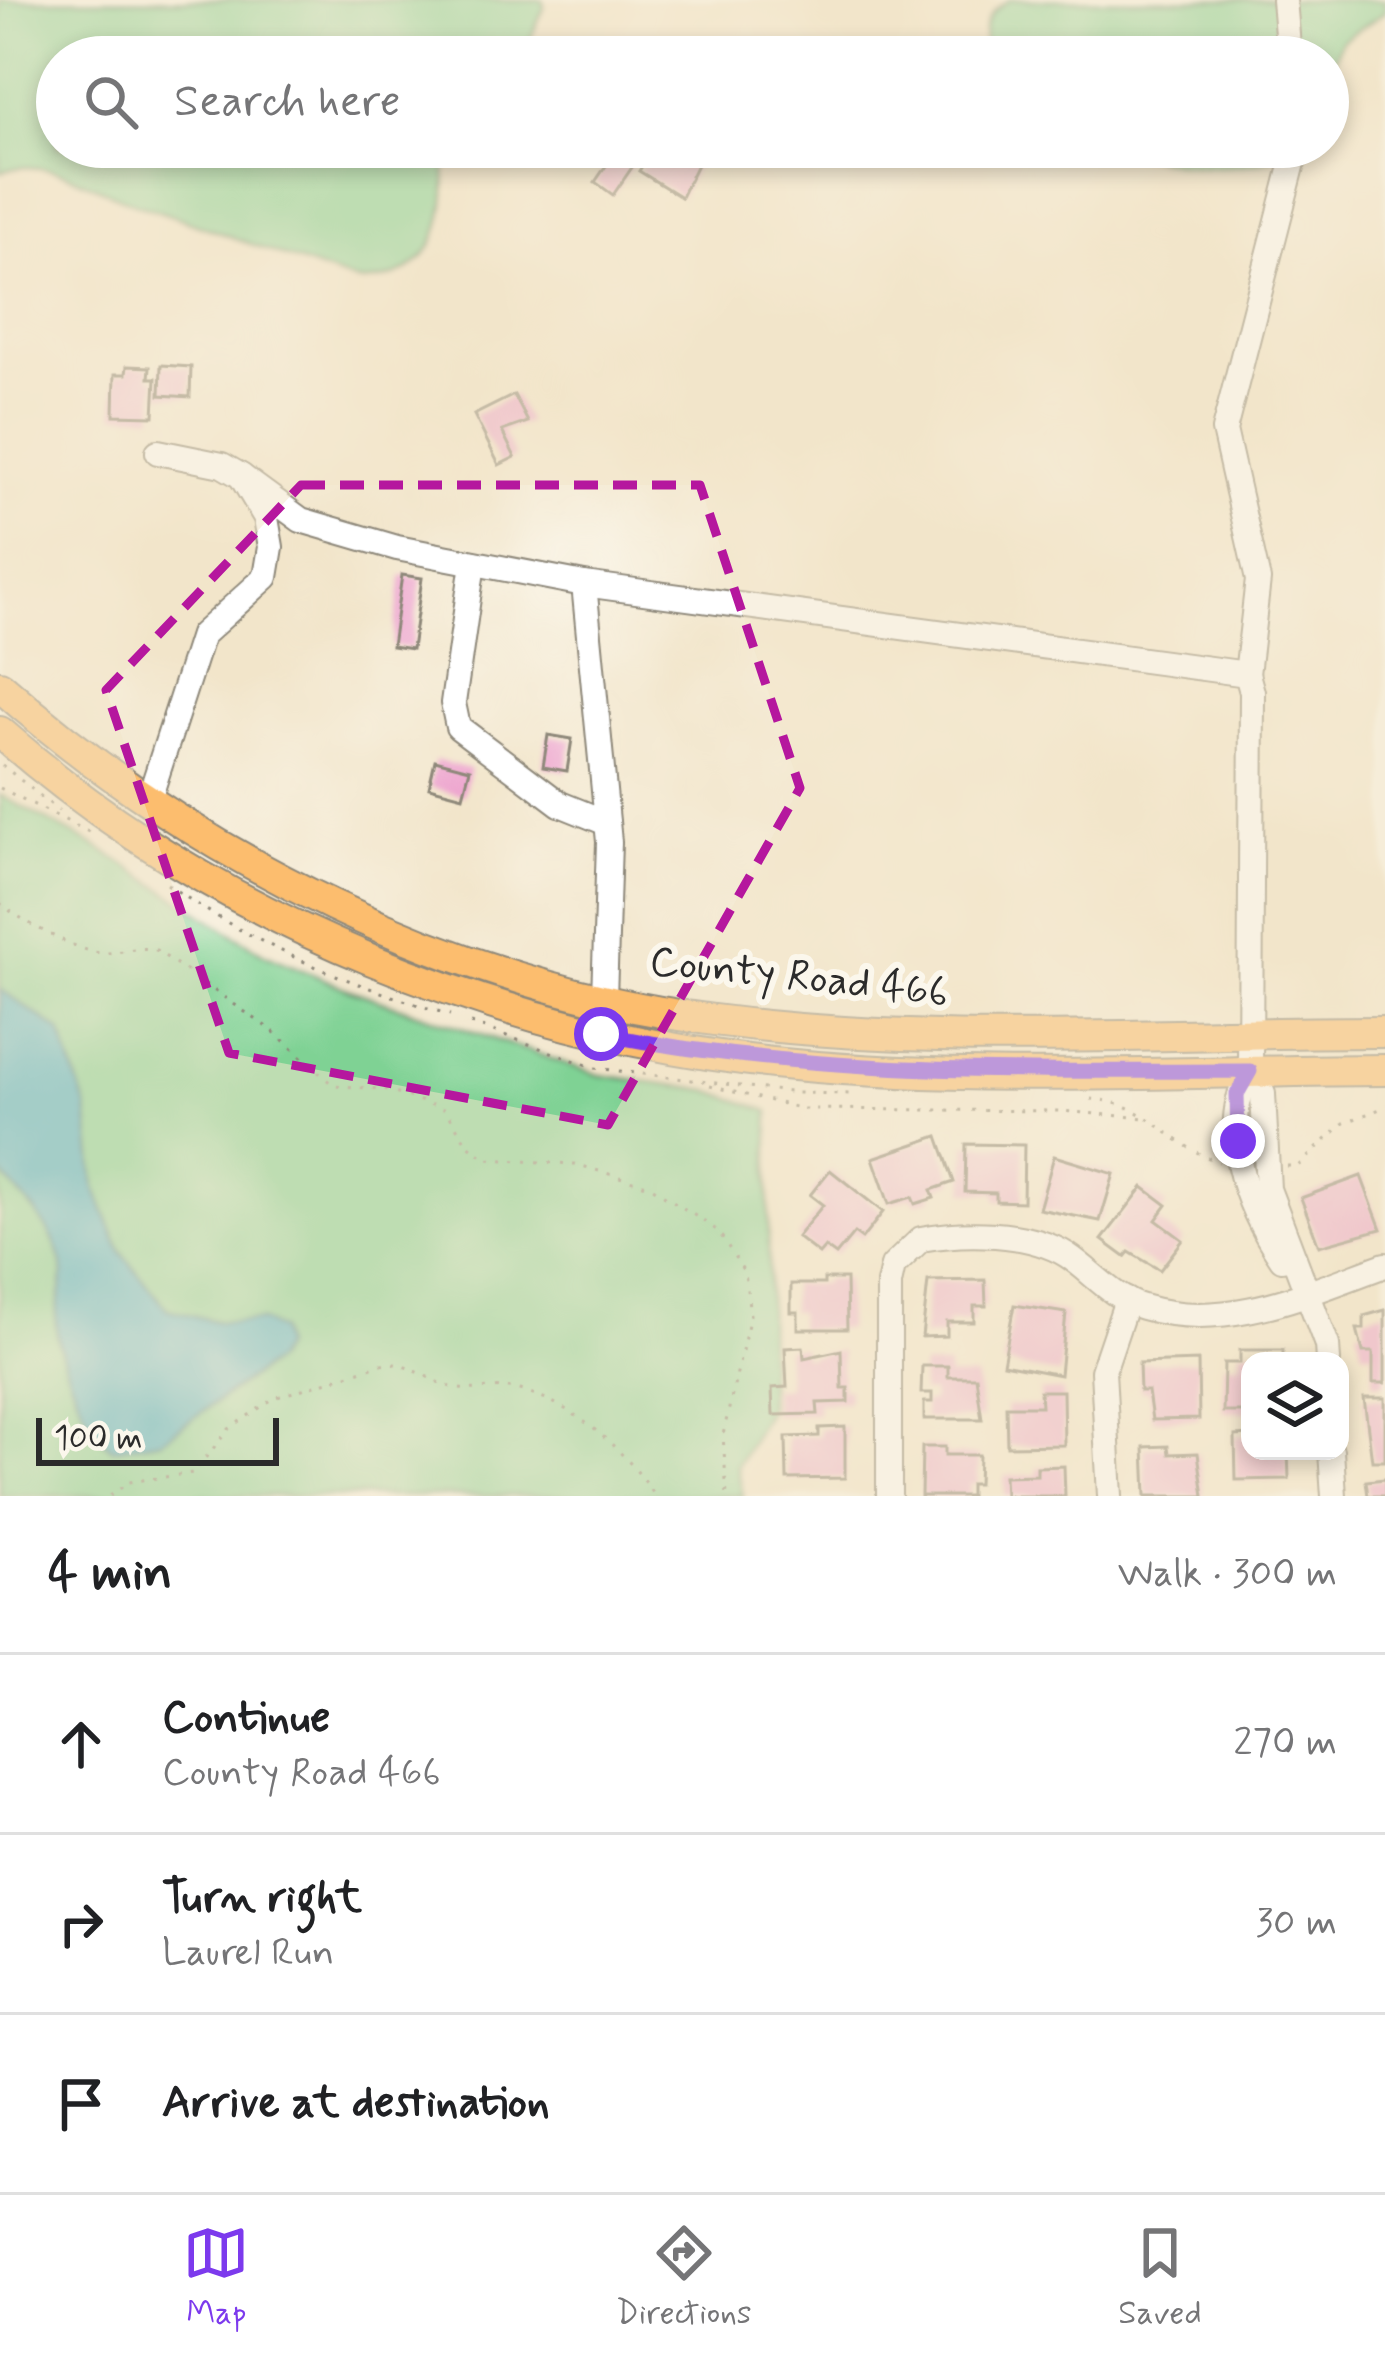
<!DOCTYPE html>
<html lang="en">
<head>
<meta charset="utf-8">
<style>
  body { margin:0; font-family:Mynerve,sans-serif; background:#f6f6f6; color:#202124 }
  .controls { position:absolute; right:36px; bottom:36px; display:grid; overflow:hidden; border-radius:24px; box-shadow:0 6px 18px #0003 }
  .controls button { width:108px; height:108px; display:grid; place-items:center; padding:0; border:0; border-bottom:3px solid #e0e0e0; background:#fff; color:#202124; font:60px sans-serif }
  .scale { position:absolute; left:36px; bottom:30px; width:243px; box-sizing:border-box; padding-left:12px; border:6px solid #2b2b2b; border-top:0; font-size:33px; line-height:42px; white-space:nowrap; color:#2b2b2b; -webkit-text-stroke:9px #fbf7ec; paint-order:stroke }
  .stop { position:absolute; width:36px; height:36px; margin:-27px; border:9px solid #7c3aed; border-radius:50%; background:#fff }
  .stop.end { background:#7c3aed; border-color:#fff; box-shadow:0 3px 12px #0008 }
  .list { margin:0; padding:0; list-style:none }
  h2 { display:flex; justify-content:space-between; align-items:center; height:156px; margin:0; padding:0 48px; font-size:51px }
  h2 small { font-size:39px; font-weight:400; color:#757577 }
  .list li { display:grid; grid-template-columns:78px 1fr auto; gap:36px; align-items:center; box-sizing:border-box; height:180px; padding:0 48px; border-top:3px solid #e0e0e0 }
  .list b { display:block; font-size:45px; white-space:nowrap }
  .list p { margin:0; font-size:39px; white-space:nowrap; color:#757577 }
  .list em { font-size:39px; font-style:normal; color:#757577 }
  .icon { flex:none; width:66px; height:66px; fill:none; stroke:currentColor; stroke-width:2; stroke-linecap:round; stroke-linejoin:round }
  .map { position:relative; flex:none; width:1385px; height:1496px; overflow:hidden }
  .search { position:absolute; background:#fff; box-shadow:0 6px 18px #0003; left:36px; right:36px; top:36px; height:132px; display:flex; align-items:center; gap:30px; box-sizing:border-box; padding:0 42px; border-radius:66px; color:#757577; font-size:45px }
  .sheet { height:696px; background:#fff }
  nav { display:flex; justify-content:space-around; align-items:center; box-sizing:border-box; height:168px; border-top:3px solid #e0e0e0; background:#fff; font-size:33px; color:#757577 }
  nav a { display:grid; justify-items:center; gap:6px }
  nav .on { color:#7c3aed }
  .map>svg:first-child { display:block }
  .green { fill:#7fd294; stroke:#557e60; stroke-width:3 }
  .water { fill:#45afc4; stroke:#386d78; stroke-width:3 }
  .building { fill:#eda2ce }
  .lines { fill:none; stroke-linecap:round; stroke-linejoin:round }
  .minor-casing { stroke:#8e887a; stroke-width:28 }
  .major-casing { stroke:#8e887a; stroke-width:34 }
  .path { stroke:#8e887a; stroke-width:3; stroke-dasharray:3 9; stroke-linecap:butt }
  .minor { stroke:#fff; stroke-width:24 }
  .major { stroke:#fcbd6e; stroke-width:30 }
  .route { stroke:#7c3aed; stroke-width:15 }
  .marked { fill:none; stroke:#b5179e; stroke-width:9; stroke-dasharray:24 15; stroke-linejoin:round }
  .labels { text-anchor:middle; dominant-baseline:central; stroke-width:12; stroke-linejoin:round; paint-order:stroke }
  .street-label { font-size:42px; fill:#2b2b2b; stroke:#fbf7ec }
</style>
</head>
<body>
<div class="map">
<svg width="1385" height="1496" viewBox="0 0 1385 1496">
  <rect width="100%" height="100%" fill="#fbf7ec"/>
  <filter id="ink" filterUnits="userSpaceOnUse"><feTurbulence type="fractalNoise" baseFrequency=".00833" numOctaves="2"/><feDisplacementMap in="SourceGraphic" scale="24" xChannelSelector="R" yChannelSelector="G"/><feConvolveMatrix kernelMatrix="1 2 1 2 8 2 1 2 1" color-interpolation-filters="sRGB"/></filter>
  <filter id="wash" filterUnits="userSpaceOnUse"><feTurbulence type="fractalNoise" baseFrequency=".004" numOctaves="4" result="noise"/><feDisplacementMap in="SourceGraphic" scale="48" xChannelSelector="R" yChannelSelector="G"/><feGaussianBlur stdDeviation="2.7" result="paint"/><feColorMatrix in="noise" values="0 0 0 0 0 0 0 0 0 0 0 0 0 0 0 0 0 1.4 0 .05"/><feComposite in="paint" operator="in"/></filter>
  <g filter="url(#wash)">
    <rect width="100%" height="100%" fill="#f2e5ca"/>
    <g class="green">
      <path d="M0,0h543l1,8 -22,49h-465v90h387c7,69 -5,134 -86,135 -73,-23 -144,-54 -218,-77 -44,-14 -91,-51 -140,-33z"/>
      <path d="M1010,0h375v12l-44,29 -13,36v-20h-339c-10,-27 -4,-44 21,-57z"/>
      <path d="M1127,147h163c-28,31 -130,21 -163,0z"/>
      <path d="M0,795l102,55 162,104 86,36 249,85 109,15 61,21 -1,298 -31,57 6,30h-743z"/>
    </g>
    <path class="water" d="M0,989l60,42 27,77 8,80 26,64 46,57 52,13 43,-1 17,9 3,17 -8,14 -112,79 -49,9c-25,-16 -57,-96 -57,-127 0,-23 12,-41 4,-65 -11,-36 -36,-57 -60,-85z"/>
    <g id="blocks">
      <g class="building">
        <path d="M654,147l8,4 70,-4 -9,14 -19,-11 -23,47 -42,-26z"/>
        <path d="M617,150l18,13 -22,32 -18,-13z"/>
        <path d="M161,365l30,2 -1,30 -30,-2z"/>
        <path d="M127,366l23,1 -1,11h7l-2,38 -40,-1 1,-41h11z"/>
        <path d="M514,395l14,27 -26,9 13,26 -16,8 -25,-50z"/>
        <path d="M402,575l20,3 -10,71 -20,-3z"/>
        <path d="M548,735l24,4 -5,32 -24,-4z"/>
        <path d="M435,760l35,9 -7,27 -34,-9z"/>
        <path d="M938,1136l16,46 -23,8 3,8 -19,6 -3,-7 -23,7 -16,-46z"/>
        <path d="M966,1144l58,1 -1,57 -27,-1v-8l-31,-1z"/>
        <path d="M1054,1156l60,18 -14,47 -61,-12z"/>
        <path d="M830,1170l53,42 -21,27 -8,-6 -18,22 -11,-8 -6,7 -22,-17 26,-32 -13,-10z"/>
        <path d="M1361,1176l20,53 -62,17 -18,-48z"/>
        <path d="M1143,1187l24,18 -11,15 27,20 -23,30 -31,-18 -4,5 -23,-17z"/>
        <path d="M824,1279h22l1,50h-49v-17h-7v-28h33z"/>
        <path d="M985,1280l1,26h-12v16h-27v14l-25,1 6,-56z"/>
        <path d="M1014,1305l52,8 -6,62 -57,-11z"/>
        <path d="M1385,1310v73h-12v-31h-10l-6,-23h7v-13z"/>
        <path d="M803,1347l1,11 37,-8 1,38h6v14l-31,1 1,11 -45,1 -1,-27 15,-1 -2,-39z"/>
        <path d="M1240,1350h43v11h-33v51h-27l1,-49h16z"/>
        <path d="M1198,1361l1,58 -47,1 -4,-29h-8l-1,-28z"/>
        <path d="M922,1366h26v11h28l6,42h-58v-17h8v-9h-11z"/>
        <path d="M1040,1391h23l1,54 -57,1 -1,-40h35z"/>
        <path d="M1364,1398h21v63h-13z"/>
        <path d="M845,1427v51l-58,1 -1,-42 33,-1v-8z"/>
        <path d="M1250,1435v16h38l1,28 -53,1 -1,-44z"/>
        <path d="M1168,1446l1,8 29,-1 6,43h-58l-2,-49z"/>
        <path d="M922,1447h23v8h34l-1,29h-8v12h-49z"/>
        <path d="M1064,1466l1,30h-60l-1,-20 33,-1v-8z"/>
        <path d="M1385,1479v17h-17l-2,-15z"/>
      </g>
    </g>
  </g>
  <g filter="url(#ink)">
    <use href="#blocks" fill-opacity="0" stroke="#8e887a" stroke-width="3"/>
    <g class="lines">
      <g class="minor-casing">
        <g id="minor">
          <path d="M1284,0l5,57"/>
          <path d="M158,452l64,13 19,11"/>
          <path d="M473,563l-20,140 5,24 102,77 47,19"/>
          <path d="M584,584l25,258 -5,156"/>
          <path d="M1247,674l11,-94 -34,-150 73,-283"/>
          <path d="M148,802l54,-167 64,-58 5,-30 -5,-29 -25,-42 60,44 96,28 187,36 663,90 5,18 -2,379 13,23 5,95 59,156 1,16"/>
          <path d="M1250,1071c-33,60 -4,135 32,188"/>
          <path d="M1331,1451l3,45"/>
          <path d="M889,1496v-212l4,-18 28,-27c43,-8 107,-8 146,16 26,17 45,43 76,52 84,25 164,-14 242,-42"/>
          <path d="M1110,1496l-7,-125 24,-71"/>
        </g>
      </g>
      <g class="major-casing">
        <g id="major">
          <path d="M0,686c195,172 454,301 714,334 222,29 448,12 671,12"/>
          <path d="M0,732c215,190 510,306 794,333 195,18 395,6 591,5"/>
        </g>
      </g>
      <g class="path">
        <path d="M2,765l57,46"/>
        <path d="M0,788l89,44"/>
        <path d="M167,884c89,63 180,99 283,131"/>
        <path d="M0,903c16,15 78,49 101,50 20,1 34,-8 55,-3l118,82 59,53 56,5 57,20 22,35 18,14 89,5 75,22 68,45 27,42 5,42 -27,120 4,61"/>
        <path d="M471,1023l124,45 202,25 56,1"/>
        <path d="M710,1086l93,23 259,2 84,7"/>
        <path d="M1091,1099c57,3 77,46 128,63"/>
        <path d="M1287,1166h11l46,-43 41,-16"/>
        <path d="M110,1496l19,-14 64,-9 36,-44 45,-31 111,-35c27,1 44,18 69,25 18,4 37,-2 55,0 57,8 117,62 146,108"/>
      </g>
      <use href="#minor" class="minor"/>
      <use href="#major" class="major"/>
    </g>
  </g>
  <g class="lines" filter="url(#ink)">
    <path class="route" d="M601,1034c220,43 426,37 649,37l-13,23 1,47"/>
  </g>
  <path d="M0 0H1385V1496H0ZM301,485h399l100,303 -192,337 -379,-72 -123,-363z" fill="#f2e5ca" fill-opacity=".55" fill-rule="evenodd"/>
  <path class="marked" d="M301,485h399l100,303 -192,337 -379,-72 -123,-363z"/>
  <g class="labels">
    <g class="street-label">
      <text transform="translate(799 978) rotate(6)">County Road 466</text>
    </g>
  </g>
</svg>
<div class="controls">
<button><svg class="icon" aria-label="layers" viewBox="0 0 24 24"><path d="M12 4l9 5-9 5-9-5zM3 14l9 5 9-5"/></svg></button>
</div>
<div class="scale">100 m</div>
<div class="stop" style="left:601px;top:1034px"></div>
<div class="stop end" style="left:1238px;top:1141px"></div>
<div class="search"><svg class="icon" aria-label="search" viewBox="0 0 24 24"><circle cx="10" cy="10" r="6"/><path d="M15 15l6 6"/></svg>Search here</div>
</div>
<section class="sheet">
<h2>4 min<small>Walk · 300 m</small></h2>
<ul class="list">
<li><svg class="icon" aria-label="ahead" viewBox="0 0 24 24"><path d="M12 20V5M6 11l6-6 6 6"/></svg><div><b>Continue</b><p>County Road 466</p></div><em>270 m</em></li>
<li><svg class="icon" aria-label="right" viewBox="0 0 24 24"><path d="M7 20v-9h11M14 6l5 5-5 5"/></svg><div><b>Turn right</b><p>Laurel Run</p></div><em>30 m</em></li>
<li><svg class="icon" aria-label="arrive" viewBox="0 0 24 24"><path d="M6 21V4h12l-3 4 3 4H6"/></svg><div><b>Arrive at destination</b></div></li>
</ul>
</section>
<nav>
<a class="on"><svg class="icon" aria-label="map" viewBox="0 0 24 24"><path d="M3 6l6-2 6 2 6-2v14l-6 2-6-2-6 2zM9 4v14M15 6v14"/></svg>Map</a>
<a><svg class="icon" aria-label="directions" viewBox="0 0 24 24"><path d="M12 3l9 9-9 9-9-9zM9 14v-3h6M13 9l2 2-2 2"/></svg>Directions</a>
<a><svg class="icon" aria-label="saved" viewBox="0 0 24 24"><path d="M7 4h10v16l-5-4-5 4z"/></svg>Saved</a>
</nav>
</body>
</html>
